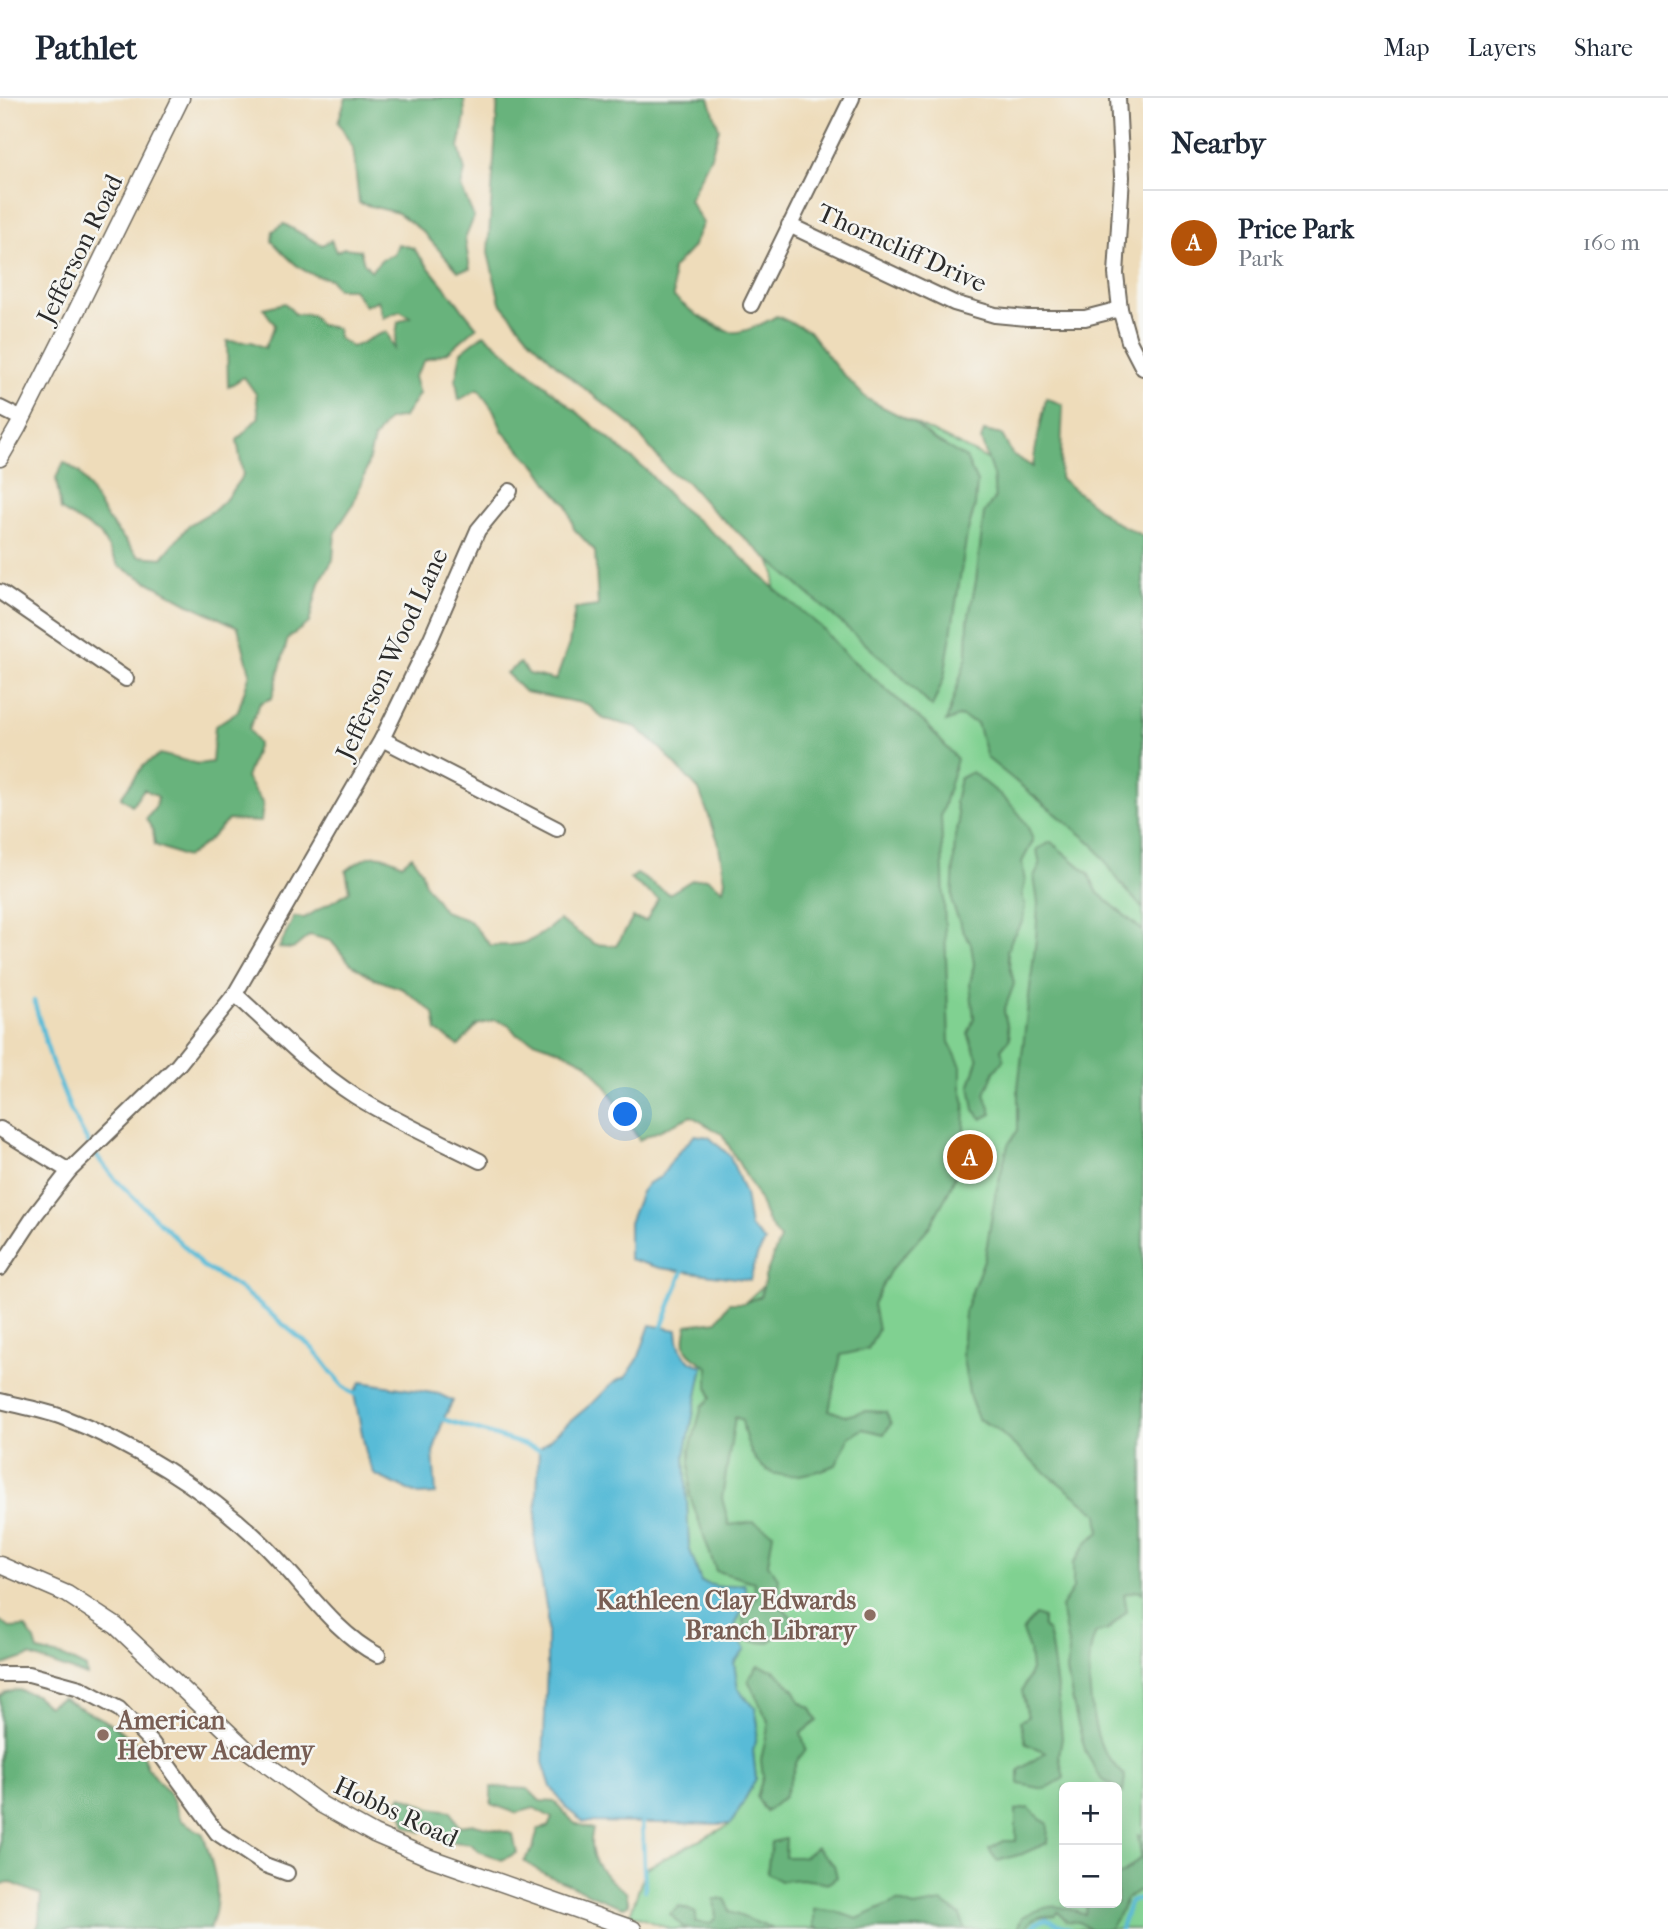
<!DOCTYPE html>
<html lang="en">
<head>
<meta charset="utf-8">
<style>
  body { margin:0; font-family:"IM FELL French Canon",serif; background:#f6f6f7; color:#1f2937 }
  .controls { position:absolute; right:21px; bottom:21px; display:grid; overflow:hidden; border-radius:10px; box-shadow:0 7px 28px #0002 }
  .controls button { width:63px; height:63px; display:grid; place-items:center; padding:0; border:0; border-bottom:2px solid #e0e1e3; background:#fff; color:#1f2937; font:35px sans-serif }
  .you { position:absolute; left:626px; top:1017px; width:24px; height:24px; margin:-18px; border:5px solid #fff; border-radius:50%; background:#1a73e8; box-shadow:0 0 0 10px #1a73e833 }
  .badge { display:grid; place-items:center; width:46px; height:46px; border-radius:50%; background:#b45309; color:#fff; font-size:23px; font-weight:700 }
  .pin { position:absolute; translate:-50% -50%; border:4px solid #fff; box-shadow:0 2px 7px #0006 }
  .list { margin:0; padding:0; list-style:none }
  h2 { display:flex; justify-content:space-between; align-items:center; height:91px; margin:0; padding:0 28px; font-size:30px }
  h2 small { font-size:23px; font-weight:400; color:#747a83 }
  .list li { display:grid; grid-template-columns:46px 1fr auto; gap:21px; align-items:center; box-sizing:border-box; height:105px; padding:0 28px; border-top:2px solid #e0e1e3 }
  .list b { display:block; font-size:26px; white-space:nowrap }
  .list p { margin:0; font-size:23px; white-space:nowrap; color:#747a83 }
  .list em { font-size:23px; font-style:normal; color:#747a83 }
  .map { position:relative; flex:none; width:1143px; height:1831px; overflow:hidden }
  header { display:flex; align-items:center; gap:42px; box-sizing:border-box; height:98px; padding:0 35px; background:#fff; border-bottom:2px solid #e0e1e3 }
  header strong { font-size:33px }
  nav { display:flex; gap:38px; margin-inline-start:auto; font-size:24px }
  main { display:flex }
  aside { flex:1; background:#fff }
  .map>svg:first-child { display:block }
  .green { fill:#80d191; stroke:#567e5e; stroke-width:2; fill-rule:evenodd }
  .forest { fill:#68b37b; stroke:#4a6f53; stroke-width:2 }
  .water { fill:#59bbd7; stroke:#427381; stroke-width:2 }
  .lines { fill:none; stroke-linecap:round; stroke-linejoin:round }
  .stream { stroke:#59bbd7; stroke-width:4.5 }
  .minor-casing { stroke:#6f695d; stroke-width:18 }
  .tertiary-casing { stroke:#6f695d; stroke-width:19 }
  .minor { stroke:#fff; stroke-width:14 }
  .tertiary { stroke:#fff; stroke-width:16 }
  .education-dot { fill:#8d6e63; stroke:#f6f6f2; stroke-width:2.5 }
  .labels { text-anchor:middle; dominant-baseline:central; stroke-width:5; stroke-linejoin:round; paint-order:stroke }
  .street-label { font-size:26px; fill:#2b2b2b; stroke:#f6f6f2 }
  .education-label { font-size:26px; font-weight:bold; fill:#785e54; stroke:#f6f6f2; text-anchor:end }
</style>
</head>
<body>
<header>
<strong>Pathlet</strong>
<nav><a>Map</a><a>Layers</a><a>Share</a></nav>
</header>
<main>
<div class="map">
<svg width="1143" height="1831" viewBox="0 0 1143 1831">
  <rect width="100%" height="100%" fill="#f6f6f2"/>
  <filter id="ink" filterUnits="userSpaceOnUse"><feTurbulence type="fractalNoise" baseFrequency=".0143" numOctaves="2"/><feDisplacementMap in="SourceGraphic" scale="14" xChannelSelector="R" yChannelSelector="G"/><feConvolveMatrix kernelMatrix="1 2 1 2 8 2 1 2 1" color-interpolation-filters="sRGB"/></filter>
  <filter id="wash" filterUnits="userSpaceOnUse"><feTurbulence type="fractalNoise" baseFrequency=".00686" numOctaves="4" result="noise"/><feDisplacementMap in="SourceGraphic" scale="28" xChannelSelector="R" yChannelSelector="G"/><feGaussianBlur stdDeviation="1.57" result="paint"/><feColorMatrix in="noise" values="0 0 0 0 0 0 0 0 0 0 0 0 0 0 0 0 0 1.4 0 .05"/><feComposite in="paint" operator="in"/></filter>
  <g filter="url(#wash)">
    <rect width="100%" height="100%" fill="#eedcba"/>
    <path class="green" d="M676,207l467,231v1393h-473l-40,-15 16,-46 85,-44 25,-45 -3,-28 5,-27 -3,-16 -17,-19 -4,-26 -1,-33 11,-46 -25,3 -18,-5 -12,-35 -4,-92 18,-89 34,-56 65,-60 -33,-606 6,-70zM1064,1689h53v116h-53z"/>
    <g class="forest">
      <path d="M346,0h118l1,19 -6,31 6,23 -4,16 13,30 -9,22 5,30 -12,2 -36,-40 -24,-18 -39,-10 -6,-55 -15,-26z"/>
      <path d="M498,0h211l10,31 -8,27 -22,44 14,23 -11,25 -20,21 2,28c12,10 41,33 56,35 15,2 35,-10 47,-16l32,15 28,37 30,31 47,24 19,16 33,19 11,24 -2,24 -8,28 -23,144 -12,29 -38,-38 -184,-161 -23,-26 -17,-10 -39,-47 -66,-52 -35,-34 -30,-37 -12,-49z"/>
      <path d="M284,126l38,21 9,-5 5,12 8,-4 16,2 4,13 7,8 11,-12 12,-5 4,-10 15,4 64,79 -29,25 -23,8 -11,17 5,17 -15,23 -16,3 -14,19 -9,35 -13,32 -17,26 -2,28 -14,23 -10,40 -21,15 -16,60 -12,5 -11,26 9,15 -12,34 17,26 -2,18 -33,-2 -21,22 -21,15 -31,-12 -2,-15 -7,-11 9,-11 3,-11 -14,-8 -12,16 -11,-8 22,-31 17,-12 38,10 14,-2 3,-36 23,-15 12,-38 -12,-46 -51,-24 -68,-37 -19,-32 -39,-24 -5,-32 8,-16 16,11 28,47 30,36 24,2 27,-33 27,-16 10,-10 17,-24 -6,-35 22,-23 -3,-23 -12,-17 -16,10 -1,-46 25,1 13,6 10,-23 -12,-17 22,-5 10,11 17,1 8,10 17,3 1,10 14,9c13,-4 22,-13 35,-15l7,17 4,-27 12,-5 -10,-6 -17,7 -5,-18 -13,6 -12,-17h-16l-7,-10c-29,-5 -38,-17 -58,-38l1,-10z"/>
      <path d="M484,236l162,136 32,35 56,45 43,41 44,36 22,25 84,73 30,34 -16,56 8,227 12,24v21l4,17 -2,52 -14,35 -19,35 -40,45 -17,33 5,26 -10,19 -27,6 -12,55 16,6 22,-5 19,1 5,12 -7,10 -21,-5 -14,8 -13,28c-53,20 -85,16 -94,-45l-7,-3 -13,81 7,27 25,-3 19,11 -5,31 10,14 3,28 14,15 -6,13 -12,1 -8,8 -22,-2 -4,-21 13,-22 -2,-16 -38,-11 -26,-75v-46l12,-44 9,-8 -3,-11v-20c-21,-14 -28,-16 -21,-42l30,-4 12,-18h15l17,-7 4,-19 15,-38 -12,-17 -11,-27 -35,-61 -31,-18 -52,24 -31,-51 -21,-26 -22,-11 -48,-17 -9,-11 -13,-4 -18,5 -18,21 -22,-15 -3,-18 -31,-24 -28,-10 -25,-16 -19,-22 -21,-6 -17,14 -14,-1 15,-31 10,1 46,-27 -4,-20c22,-17 30,-21 56,-7l10,-8 9,14 4,14 19,27 26,10 20,24c33,2 44,-3 69,-25l36,24 21,2 17,-28 13,3 12,-22 -28,-20 7,-5 32,20 23,-14 15,-2 16,12 2,-10 -7,-39 -19,-51 -38,-41 -25,-22 -32,-8 -17,-15 -62,-12 -19,-19 14,-10 9,11 27,6 13,-36 6,-35 23,-3 -3,-55 -21,-22 -7,-24 -17,-19 -12,-18 -35,-36 -9,-21 -16,-22 -19,11 -3,-21 5,-27z"/>
      <path d="M1046,300l17,7 -3,73 53,43 30,15v373l-22,-25 -28,-40 -106,-86 -10,-35 -17,-7 -14,6 21,-66 1,-36 8,-39 8,-68 11,-16 -2,-22 -12,-35 3,-9 18,4 10,19 21,13c2,-23 9,-45 13,-69z"/>
      <path d="M972,674c23,19 54,39 61,69l-11,21 3,20 -3,13 3,10 -2,16 -10,15 -6,15 7,33 -10,27 6,27 -9,11 3,10 -10,13 -9,22 7,20 -10,5 -8,-9 -4,-25 8,-25 -10,-26 6,-16 -4,-34 4,-20 -3,-20 -8,-13 -11,-28 3,-67 4,-14 -4,-20 5,-24z"/>
      <path d="M1051,744l37,31 10,20 45,38v663l-4,-4 -15,4 3,17 -19,19 -12,3c-13,25 -6,94 8,118 5,9 14,17 21,25l-2,17 -6,-6 -15,-7 -16,-27 -11,-40 -8,-42 2,-21 -8,-43 12,-18v-25l15,-23 12,-9 -2,-18 -63,-50 -40,-36 -17,-9 -8,-21 -8,-45 3,-43 20,-53 10,-61 13,-51 10,-15v-42l18,-150 2,-35 -4,-27 6,-10 -3,-17z"/>
      <path d="M1035,1517l8,3v9l5,5 3,13 7,51 4,42 -3,17 5,23 -19,11 -26,-5v-14l27,-18 -20,-8 -6,-23 8,-4 -6,-26 9,-21 -2,-20 -7,-19z"/>
      <path d="M0,1523l10,7 15,-1 10,14 3,10 26,6 22,11 1,8 -57,-20 -30,10z"/>
      <path d="M758,1568l16,4 21,21 5,11 11,6 6,13 -16,12 5,16 -9,12 -13,36 -18,15 -9,-14 6,-21 -2,-17 8,-37 -21,-43z"/>
      <path d="M19,1592l16,5 13,11 14,-8 51,27 26,20 8,22 24,29 10,24 22,14c11,35 21,60 7,95h-174l3,-6 2,-28 -29,-12 -12,1v-187l6,-5z"/>
      <path d="M491,1689l37,2 12,12 15,1 19,21 19,6c-8,29 10,48 33,63l3,12 -5,3c-19,-5 -34,-13 -51,-21 -18,-7 -33,-13 -49,-25l9,-13 5,-19 10,-2 4,-9 -18,-10 -18,5 -25,-9z"/>
      <path d="M402,1698l29,12 20,3 7,15 17,-2 38,10 4,19 -15,7 -24,-9 -7,-7 -33,-4 -10,-16 -7,8 -15,-6 -4,-13 -7,-7z"/>
      <path d="M1028,1710l20,16 -1,19 -25,11 -25,7 -8,-12 15,-8h12v-31z"/>
      <path d="M1138,1737l5,1v51l-17,12 -7,15 -10,15h-20l-10,-7 -12,-1 -9,-9 -4,4c-12,-1 -23,1 -29,13h-8l5,-12c27,-13 34,-14 63,-3l2,-11h30v-26l8,-5 16,-15z"/>
      <path d="M786,1741l-1,18h19l12,-10 18,18 3,12 -8,6 -28,-4 -20,2 -14,-8 4,-31z"/>
      <path d="M714,1801h11l5,13 43,17h-83l-6,-1 -14,-14 9,-8 17,7 -1,9 15,2 6,-6z"/>
      <path d="M897,1803l17,6 28,-5 18,13 5,14h-144l-7,-2v-18l23,3 20,7z"/>
    </g>
    <g class="water">
      <path d="M695,1037l14,2 21,19 15,38 5,33 15,15 -8,14 -7,24 -90,-12 -31,-9v-36l12,-31 7,-9 13,-6 14,-21z"/>
      <path d="M650,1227l27,5c1,20 7,31 26,36l-18,89 4,92 12,35 18,5 25,-3 4,14 -15,32 12,20 -11,13 4,26 17,19 3,17 -5,26 3,28 -25,45 -147,-2 -17,-13 -16,-22 -8,-25 4,-95v-55l-12,-69 4,-94c17,-16 34,-30 52,-45 15,-11 16,-21 35,-27l12,-18z"/>
      <path d="M361,1284l78,12 14,7 -10,19 -10,33 3,41 -17,1 -44,-20 -8,-17 -13,-64z"/>
    </g>
    <g class="lines">
      <g class="stream">
        <path d="M34,903l17,59 20,51 21,39 21,27 73,71 16,18 36,21 64,53c22,13 35,51 58,56"/>
        <path d="M660,1234l24,-64"/>
        <path d="M439,1320l105,33"/>
        <path d="M642,1720l3,72"/>
        <path d="M1031,1831l5,-6 10,-4 24,10"/>
        <path d="M1121,1831l8,-26 14,-6"/>
      </g>
    </g>
  </g>
  <g filter="url(#ink)">
    <g class="lines">
      <g class="minor-casing">
        <g id="minor">
          <path d="M1118,0l4,79 -6,97 4,35 9,32 14,27"/>
          <path d="M789,127l165,78 41,12 32,3h58l35,-9"/>
          <path d="M751,207l101,-207"/>
          <path d="M0,310l22,11"/>
          <path d="M0,494l126,87"/>
          <path d="M382,641l175,90"/>
          <path d="M235,896c39,35 76,74 120,102 40,25 83,44 125,65"/>
          <path d="M0,1031l69,42"/>
          <path d="M0,1170l35,-53 34,-44 109,-106 57,-71 147,-255 49,-101 47,-108 32,-39"/>
          <path d="M0,1303c20,5 42,9 62,16 69,26 144,73 198,124 38,35 72,91 118,114"/>
          <path d="M0,1576h29l51,14 39,21 33,34 65,90 48,32 22,8"/>
        </g>
      </g>
      <g class="tertiary-casing">
        <g id="tertiary">
          <path d="M0,360l18,-31 55,-109 108,-220"/>
          <path d="M0,1467l67,29 49,32 131,124 75,55 52,29 56,24 203,71"/>
        </g>
      </g>
      <use href="#minor" class="minor"/>
      <use href="#tertiary" class="tertiary"/>
    </g>
  </g>
  <g class="education-dot">
    <circle cx="870" cy="1517" r="7"/>
    <circle cx="103" cy="1637" r="7"/>
  </g>
  <g class="labels">
    <g class="street-label">
      <text transform="translate(902 150) rotate(24)">Thorncliff Drive</text>
      <text transform="translate(80 151) rotate(-64)">Jefferson Road</text>
      <text transform="translate(392 556) rotate(-65)">Jefferson Wood Lane</text>
      <text transform="translate(396 1714) rotate(25)">Hobbs Road</text>
    </g>
    <g class="education-label">
      <text x="856" y="1502">Kathleen Clay Edwards<tspan x="856" dy="30">Branch Library</tspan></text>
      <text x="117" y="1622" text-anchor="start">American<tspan x="117" dy="30">Hebrew Academy</tspan></text>
    </g>
  </g>
</svg>
<div class="controls">
<button>+</button>
<button>−</button>
</div>
<div class="you"></div>
<div class="pin badge" style="left:970px;top:1059px">A</div>
</div>
<aside>
<h2>Nearby<small></small></h2>
<ul class="list">
<li><span class="badge">A</span><div><b>Price Park</b><p>Park</p></div><em>160 m</em></li>
</ul>
</aside>
</main>
</body>
</html>
